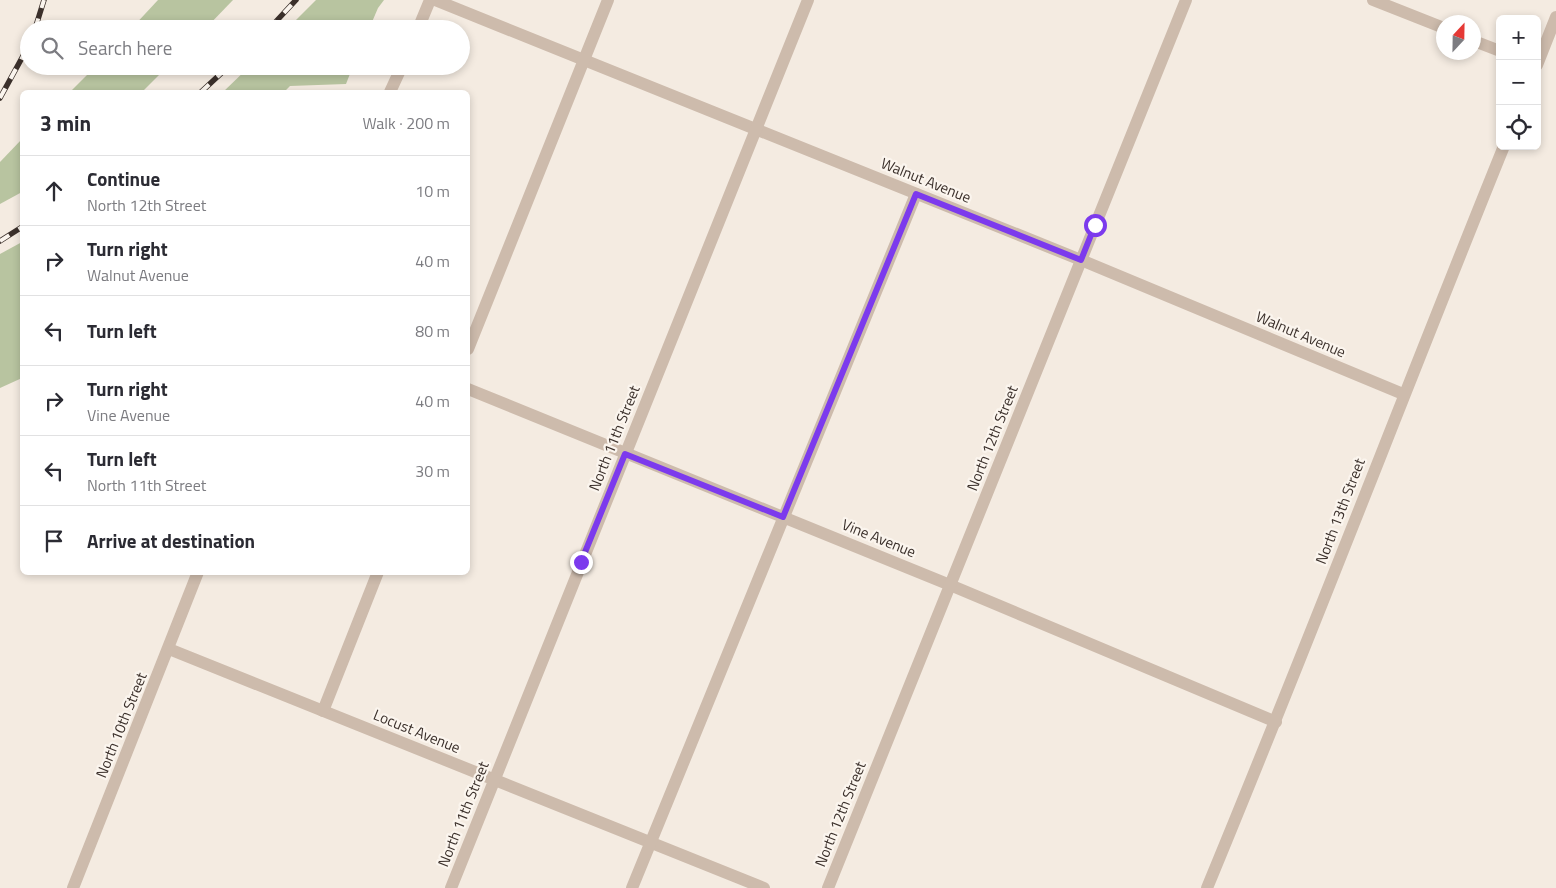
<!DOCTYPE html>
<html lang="en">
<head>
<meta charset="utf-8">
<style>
  body { margin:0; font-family:"Titillium Web",sans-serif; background:#f2f2f3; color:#2b2b33 }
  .controls { position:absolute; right:15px; top:15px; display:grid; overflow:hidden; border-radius:8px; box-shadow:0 2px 8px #0003 }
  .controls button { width:45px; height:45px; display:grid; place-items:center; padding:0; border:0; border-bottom:1px solid #e1e1e2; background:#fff; color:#2b2b33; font:25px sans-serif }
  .compass { position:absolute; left:1436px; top:15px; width:45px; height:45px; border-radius:50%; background:#fff; box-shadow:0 2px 8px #0003; rotate:22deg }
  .stop { position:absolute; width:15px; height:15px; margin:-11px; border:4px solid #7c3aed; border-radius:50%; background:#fff }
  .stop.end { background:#7c3aed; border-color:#fff; box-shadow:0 1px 5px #0008 }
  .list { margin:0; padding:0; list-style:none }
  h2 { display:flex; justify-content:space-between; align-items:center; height:65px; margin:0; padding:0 20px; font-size:21px }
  h2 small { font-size:16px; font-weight:400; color:#7c7c81 }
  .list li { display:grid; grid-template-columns:32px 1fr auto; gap:15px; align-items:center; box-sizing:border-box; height:70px; padding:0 20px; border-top:1px solid #e1e1e2 }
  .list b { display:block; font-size:19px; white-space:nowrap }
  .list p { margin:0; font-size:16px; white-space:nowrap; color:#7c7c81 }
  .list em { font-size:16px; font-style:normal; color:#7c7c81 }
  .icon { flex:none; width:28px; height:28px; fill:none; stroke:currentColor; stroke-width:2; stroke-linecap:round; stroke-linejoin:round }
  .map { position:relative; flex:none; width:1556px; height:888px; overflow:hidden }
  .search { position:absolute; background:#fff; box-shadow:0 2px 8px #0003; left:20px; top:20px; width:450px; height:55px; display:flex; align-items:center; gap:12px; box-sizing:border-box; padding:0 18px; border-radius:28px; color:#7c7c81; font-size:19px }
  .panel { position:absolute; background:#fff; box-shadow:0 2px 8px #0003; left:20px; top:90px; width:450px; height:485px; border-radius:8px }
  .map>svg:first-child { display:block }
  .green { fill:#b8c4a0 }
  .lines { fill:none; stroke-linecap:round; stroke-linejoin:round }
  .minor { stroke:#cdbbac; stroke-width:12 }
  .rail-casing { stroke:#3b302b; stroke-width:5.5 }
  .rail { stroke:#fbf5ee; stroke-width:4; stroke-dasharray:11; stroke-linecap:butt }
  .route { stroke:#7c3aed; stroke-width:6 }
  .labels { text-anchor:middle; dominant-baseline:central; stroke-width:4.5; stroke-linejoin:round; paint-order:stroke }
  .street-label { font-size:15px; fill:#3b302b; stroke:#fbf5ee }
</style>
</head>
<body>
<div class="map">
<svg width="1556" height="888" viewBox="0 0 1556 888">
  <rect width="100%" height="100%" fill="#f4ebe1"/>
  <g class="green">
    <path d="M158,0h75l-28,29h-74z"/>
    <path d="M316,0h68l-6,8 -9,21h-82z"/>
    <path d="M96,66h72l-26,26h-72z"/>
    <path d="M250,66h103l-7,18 -56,2 -6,6h-61z"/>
    <path d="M22,139v53l-22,12v-42z"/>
    <path d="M22,242v136l-22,10v-134z"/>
  </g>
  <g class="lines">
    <g class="minor">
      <path d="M435,0l646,260 322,134"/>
      <path d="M1373,0l71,28"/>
      <path d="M418,29l12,-29"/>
      <path d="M1474,41l26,10"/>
      <path d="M1537,65l19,-48"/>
      <path d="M390,92l12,-26"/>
      <path d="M468,349l140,-349"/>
      <path d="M468,389l482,196 326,137"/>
      <path d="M169,649l595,239"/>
      <path d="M323,711l55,-139"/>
      <path d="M73,888l125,-316"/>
      <path d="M451,888l357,-888"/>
      <path d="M632,888l284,-694"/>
      <path d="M828,888l358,-888"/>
      <path d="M1207,888c102,-246 197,-495 297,-742"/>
    </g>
    <g class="rail-casing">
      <g id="rail">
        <path d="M35,29l9,-29"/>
        <path d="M269,29l27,-29"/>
        <path d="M201,92l28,-26"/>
        <path d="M0,98l29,-53"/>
        <path d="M0,241l22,-14"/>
      </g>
    </g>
    <use href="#rail" class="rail"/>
  </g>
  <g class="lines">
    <path class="route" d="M581,562l44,-108 158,63 133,-323 165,66 14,-35"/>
  </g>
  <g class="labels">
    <g class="street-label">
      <text transform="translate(926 180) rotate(22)">Walnut Avenue</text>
      <text transform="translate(1301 334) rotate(23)">Walnut Avenue</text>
      <text transform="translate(614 438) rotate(-68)">North 11th Street</text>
      <text transform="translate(992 438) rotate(-68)">North 12th Street</text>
      <text transform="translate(1340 511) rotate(-69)">North 13th Street</text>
      <text transform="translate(879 538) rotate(22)">Vine Avenue</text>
      <text transform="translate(121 725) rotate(-68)">North 10th Street</text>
      <text transform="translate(417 731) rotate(22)">Locust Avenue</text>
      <text transform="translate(463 814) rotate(-68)">North 11th Street</text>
      <text transform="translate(840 814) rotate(-68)">North 12th Street</text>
    </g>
  </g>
</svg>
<div class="controls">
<button>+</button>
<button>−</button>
<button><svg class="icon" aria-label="locate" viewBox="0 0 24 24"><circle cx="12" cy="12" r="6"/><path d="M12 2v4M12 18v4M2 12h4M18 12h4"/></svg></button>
</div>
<svg class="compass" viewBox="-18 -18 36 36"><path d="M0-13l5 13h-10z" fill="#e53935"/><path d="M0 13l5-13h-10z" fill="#7c7c81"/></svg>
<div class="stop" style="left:1095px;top:225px"></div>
<div class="stop end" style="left:581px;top:562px"></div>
<div class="search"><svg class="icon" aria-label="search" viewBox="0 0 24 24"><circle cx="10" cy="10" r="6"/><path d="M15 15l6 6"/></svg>Search here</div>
<section class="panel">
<h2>3 min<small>Walk · 200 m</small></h2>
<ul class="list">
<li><svg class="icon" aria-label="ahead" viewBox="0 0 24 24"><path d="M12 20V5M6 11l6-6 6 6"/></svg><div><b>Continue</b><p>North 12th Street</p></div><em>10 m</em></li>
<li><svg class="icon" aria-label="right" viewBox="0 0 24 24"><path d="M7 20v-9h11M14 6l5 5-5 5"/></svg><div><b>Turn right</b><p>Walnut Avenue</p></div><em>40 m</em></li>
<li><svg class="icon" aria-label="left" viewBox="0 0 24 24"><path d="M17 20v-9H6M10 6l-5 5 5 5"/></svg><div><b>Turn left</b></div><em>80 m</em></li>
<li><svg class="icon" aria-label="right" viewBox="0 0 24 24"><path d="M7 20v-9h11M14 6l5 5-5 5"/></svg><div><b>Turn right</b><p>Vine Avenue</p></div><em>40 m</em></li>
<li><svg class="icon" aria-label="left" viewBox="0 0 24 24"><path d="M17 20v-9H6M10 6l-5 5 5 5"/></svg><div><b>Turn left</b><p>North 11th Street</p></div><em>30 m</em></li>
<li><svg class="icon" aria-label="arrive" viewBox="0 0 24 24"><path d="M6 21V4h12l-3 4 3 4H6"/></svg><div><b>Arrive at destination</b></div></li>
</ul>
</section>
</div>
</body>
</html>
